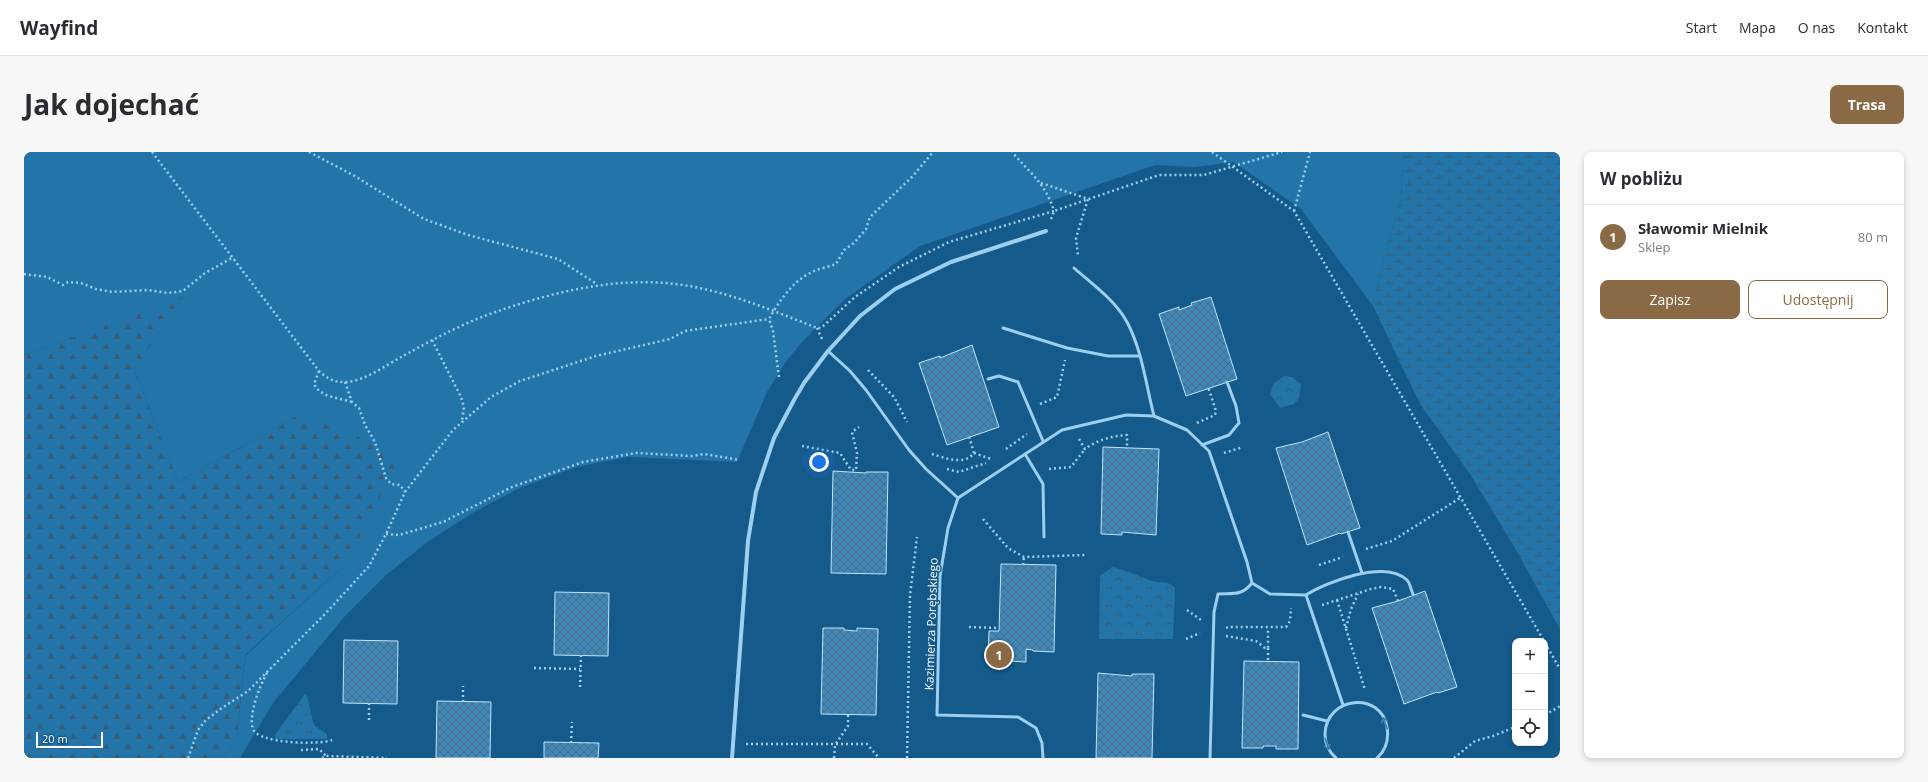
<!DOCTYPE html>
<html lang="pl">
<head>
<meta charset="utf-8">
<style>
  body { margin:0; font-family:"Open Sans",sans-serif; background:#f7f7f7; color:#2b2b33 }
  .controls { position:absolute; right:12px; bottom:12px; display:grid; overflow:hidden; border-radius:8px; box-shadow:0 2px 6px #0003 }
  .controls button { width:36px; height:36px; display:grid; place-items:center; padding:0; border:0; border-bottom:1px solid #e1e1e2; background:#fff; color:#2b2b33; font:20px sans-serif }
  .scale { position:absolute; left:12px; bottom:10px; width:67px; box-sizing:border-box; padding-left:4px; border:2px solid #fff; border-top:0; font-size:11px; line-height:14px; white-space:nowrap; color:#fff; -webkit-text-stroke:3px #145a8b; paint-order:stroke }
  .you { position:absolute; left:795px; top:310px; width:14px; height:14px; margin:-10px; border:3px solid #fff; border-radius:50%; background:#1a73e8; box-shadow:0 0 0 6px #1a73e833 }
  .badge { display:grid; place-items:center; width:26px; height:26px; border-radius:50%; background:#8a6a45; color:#fff; font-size:13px; font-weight:700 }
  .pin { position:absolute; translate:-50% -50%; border:2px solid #fff; box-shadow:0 1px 4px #0006 }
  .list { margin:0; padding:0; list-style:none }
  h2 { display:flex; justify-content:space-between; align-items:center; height:52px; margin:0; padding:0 16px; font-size:17px }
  h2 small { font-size:13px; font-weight:400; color:#7c7c81 }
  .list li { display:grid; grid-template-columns:26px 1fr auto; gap:12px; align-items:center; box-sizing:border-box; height:64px; padding:0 16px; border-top:1px solid #e1e1e2 }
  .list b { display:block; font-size:15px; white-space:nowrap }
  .list p { margin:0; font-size:13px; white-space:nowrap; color:#7c7c81 }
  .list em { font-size:13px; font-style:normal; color:#7c7c81 }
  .actions { display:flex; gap:8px; padding:12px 16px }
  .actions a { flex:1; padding:9px 0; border:1px solid #8a6a45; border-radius:8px; text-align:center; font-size:14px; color:#8a6a45 }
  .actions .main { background:#8a6a45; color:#fff }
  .icon { flex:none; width:22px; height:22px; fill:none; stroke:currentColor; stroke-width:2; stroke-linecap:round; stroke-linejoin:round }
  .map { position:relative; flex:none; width:1536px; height:606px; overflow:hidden; border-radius:8px }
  header { display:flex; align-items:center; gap:24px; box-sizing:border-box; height:56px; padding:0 20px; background:#fff; border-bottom:1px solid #e1e1e2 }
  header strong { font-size:19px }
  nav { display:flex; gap:22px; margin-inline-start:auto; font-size:14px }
  .intro { display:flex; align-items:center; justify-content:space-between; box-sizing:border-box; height:96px; padding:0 24px }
  h1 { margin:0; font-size:28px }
  .button { padding:10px 18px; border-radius:8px; background:#8a6a45; color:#fff; font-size:14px; font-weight:700 }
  main { display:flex; gap:24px; padding:0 24px }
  aside { flex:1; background:#fff; border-radius:8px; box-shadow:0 2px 6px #0003 }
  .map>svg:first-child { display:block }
  .green { fill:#2374a8 }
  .forest { fill:url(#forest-firs) }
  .wetland { fill:url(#wetland-marsh) }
  .park { fill:url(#park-crowns) }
  .building { fill:url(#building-cross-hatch); stroke:#c2e5fb }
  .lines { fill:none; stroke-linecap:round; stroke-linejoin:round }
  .path { stroke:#9ccff0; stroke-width:2.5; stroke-dasharray:2 3; stroke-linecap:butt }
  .service { stroke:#9ccff0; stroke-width:3 }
  .minor { stroke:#9ccff0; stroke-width:4 }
  .oneway { stroke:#3d7da9 }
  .labels { text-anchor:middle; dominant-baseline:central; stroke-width:3; stroke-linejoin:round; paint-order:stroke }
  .street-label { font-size:12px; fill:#fff; stroke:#145a8b }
</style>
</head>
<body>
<header>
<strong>Wayfind</strong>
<nav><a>Start</a><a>Mapa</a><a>O nas</a><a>Kontakt</a></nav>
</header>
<div class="intro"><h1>Jak dojechać</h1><a class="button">Trasa</a></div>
<main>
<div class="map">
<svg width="1536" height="606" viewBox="0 0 1536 606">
  <defs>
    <pattern id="forest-firs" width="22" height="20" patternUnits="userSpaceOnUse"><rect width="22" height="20" fill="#2374a8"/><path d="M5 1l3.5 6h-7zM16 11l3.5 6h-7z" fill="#3a5e75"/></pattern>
    <pattern id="wetland-marsh" width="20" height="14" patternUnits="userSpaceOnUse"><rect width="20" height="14" fill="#2374a8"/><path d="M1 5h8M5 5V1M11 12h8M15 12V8" fill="none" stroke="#3a5e75"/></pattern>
    <pattern id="park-crowns" width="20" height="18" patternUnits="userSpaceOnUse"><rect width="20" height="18" fill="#2374a8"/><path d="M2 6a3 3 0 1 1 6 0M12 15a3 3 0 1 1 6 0" fill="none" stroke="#3a5e75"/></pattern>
    <pattern id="building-cross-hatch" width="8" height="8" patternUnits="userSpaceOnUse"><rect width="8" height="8" fill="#4187b6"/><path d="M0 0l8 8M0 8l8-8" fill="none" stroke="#456f8c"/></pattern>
  </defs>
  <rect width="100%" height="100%" fill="#145a8b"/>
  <path class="green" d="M0,0h1380l-3,47 -17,59 -11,48 -72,-97 -67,-47 -39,5 -40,-2 -235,81 -75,53 -43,43 -15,18 -20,32 -30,70 -109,-5 -52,10 -56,21 -46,24 -48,31 -42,34 -38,38 -73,88 -33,55h-16l13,-21 8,-81 103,-94 -49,-147 -121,67 -44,-113 48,-71 -158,57z"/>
  <path class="forest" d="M159,145l-49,72 44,113 121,-67 54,18 44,30 -49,99 -103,93 -8,82 -13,21h-200v-403z"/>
  <path class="wetland" d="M1380,0h156v477l-48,-86 -42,-69 -50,-70 -47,-98 11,-48 17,-59z"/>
  <g class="park">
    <path d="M1260,224l8,1 9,7 -2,15 -5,5 -14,4 -10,-14 3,-10z"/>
    <path d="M1088,415c14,3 26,9 40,14 10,3 14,-2 23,7l-2,51h-74l1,-63z"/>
    <path d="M282,542l1,1 6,27 2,4 12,8v5h-52v-4l29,-40z"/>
  </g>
  <g class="building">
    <path d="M1187,145l26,82 -51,17 -27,-82 20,-7v3l13,-5 -1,-2z"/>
    <path d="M948,193l27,82 -52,18 -28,-82 21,-7v2z"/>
    <path d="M1304,280l32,96 -19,6 -1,-1 -33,12 -31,-97 26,-6z"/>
    <path d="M1079,295l56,2 -3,86 -34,-3v3l-21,-1z"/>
    <path d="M809,319l33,2v-1h22l-2,102 -55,-1z"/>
    <path d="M977,412l55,1 -2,87 -21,-1v-1l-7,-1v13l-38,-2 1,-29h10z"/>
    <path d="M1401,439l32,96 -19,6 -1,-1 -33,12 -32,-96 26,-7z"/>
    <path d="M531,440l54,1 -1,63 -54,-1z"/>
    <path d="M799,476h21v2l13,1v-3l21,1 -2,86 -55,-1z"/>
    <path d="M320,488l54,1 -1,63 -54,-1z"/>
    <path d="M1220,509l55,1 -1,87h-22v-3h-13v2h-21z"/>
    <path d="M1074,521l34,3v-2h22l-2,84h-56z"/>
    <path d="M413,549l54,1 -1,56h-54z"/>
    <path d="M520,590l55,1 -1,15h-54z"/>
  </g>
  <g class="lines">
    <g class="path">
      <path d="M128,0l167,219c8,7 15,12 27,11 19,-1 40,-17 57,-26 27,-15 55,-30 84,-41 61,-22 130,-40 196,-30 46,7 91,26 134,43h4l34,-31 44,-30 50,-25 105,-31c-8,-27 -25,-39 -42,-59"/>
      <path d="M285,0l44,23 71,44 44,16 90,24 39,25"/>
      <path d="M1188,0l82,59 250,430"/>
      <path d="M1017,31l47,16 -12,39 2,18"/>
      <path d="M1270,59l16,-59"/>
      <path d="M1027,67l3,-8 105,-36h45l78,-23"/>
      <path d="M0,122l23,3 16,8 5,-3 13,1 15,6 16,3 36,-2 20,3 15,-2 22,-18 27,-15"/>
      <path d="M793,176l5,11"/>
      <path d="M408,188l29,57 3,10 -2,14"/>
      <path d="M844,218l26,27 13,25"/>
      <path d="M295,219l-5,13c6,13 25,14 38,18"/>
      <path d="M755,225l-6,-46 -4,-12c9,-16 23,-37 41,-46 7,-4 18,-6 26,-9l8,-14 10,-7 12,-14 4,-12 42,-40 21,-25"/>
      <path d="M321,230l7,20 7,6 6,17 10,17 11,36 5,6 9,1 5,7"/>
      <path d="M1016,252l17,-7 8,-37"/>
      <path d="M1173,271l18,-8 1,-4 -8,-24"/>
      <path d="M1055,287l6,10c12,-9 27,-13 42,-14v14"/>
      <path d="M778,294l38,7 11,17h5l1,-17 -5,-21 7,-5"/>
      <path d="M982,297l21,-15"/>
      <path d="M950,301l17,6"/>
      <path d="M1200,301l19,-6"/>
      <path d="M908,302c13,4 32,12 42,-1l-5,-17"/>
      <path d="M923,317l12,3 27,-9"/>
      <path d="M1025,317l22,-2 14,-18"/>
      <path d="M959,367l25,29 16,9 61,-2"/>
      <path d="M362,382l13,1 44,-13 69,-35 71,-25 53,-9 56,3 12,-2 36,6"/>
      <path d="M1342,397l26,-8 68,-43"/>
      <path d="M999,413l1,-8"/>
      <path d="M1295,413l24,-8"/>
      <path d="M1313,448l28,90"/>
      <path d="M1298,453l49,-16 10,-2 12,2 5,12"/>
      <path d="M1163,458l14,10"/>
      <path d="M945,475l30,1"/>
      <path d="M1202,476l2,-1h58l4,-6 1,-13"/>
      <path d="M1322,476l5,-19 7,-15"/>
      <path d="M1202,484l30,5 9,7h3v-20"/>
      <path d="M1162,487l14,-6"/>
      <path d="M1521,491l15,26"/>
      <path d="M1244,496v15"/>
      <path d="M510,516l46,1"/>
      <path d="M243,521c-7,12 -19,42 -14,56 5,15 67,16 79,11"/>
      <path d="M556,535l1,-32"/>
      <path d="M439,550v-16"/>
      <path d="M1521,563l15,-9"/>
      <path d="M345,568v-17"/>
      <path d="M547,591l1,-21"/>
      <path d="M722,592h121l12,14"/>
      <path d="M277,598l18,-1 7,7"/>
      <path d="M164,606l10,-28 8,-10 16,-12 26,-17 78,-78 43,-47 17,-32 19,-42 48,-62 38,-33 29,-16 76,-25 74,-17 15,-8 84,-12"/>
      <path d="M298,606l4,-2 61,2"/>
      <path d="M810,606l1,-13 13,-19v-12"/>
      <path d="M883,606l3,-163 7,-58"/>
      <path d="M1430,606l21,-17 18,-5 22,-9"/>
    </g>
    <g class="service">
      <path d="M1050,116c18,16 41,32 53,54 15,28 19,63 27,94"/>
      <path d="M979,176l64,20 41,8h31"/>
      <path d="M804,199l22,20 16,19 43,60 17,19 32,29"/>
      <path d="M964,227l11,-3 19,6 25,59"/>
      <path d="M1178,293l27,-10 10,-12 -3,-17 -9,-24"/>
      <path d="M1001,302l18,30 1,53"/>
      <path d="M1324,380l14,41"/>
      <path d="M1282,443c21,-13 79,-36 101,-15 3,3 4,10 6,14"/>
      <path d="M1279,563l24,6"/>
      <path d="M1019,606l-1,-15 -6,-15 -18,-11 -81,-2 3,-139 8,-48 10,-30 104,-68 64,-15 28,1 33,14 22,21 38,111 5,21 18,11 36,1 37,110"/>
      <path d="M1186,606l4,-146 4,-18c15,-1 24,2 34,-11"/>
      <path d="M1312,606c-7,-6 -11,-15 -11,-24 1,-38 56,-43 62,-7 2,12 -1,23 -10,31"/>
    </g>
    <path class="minor" d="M708,606l16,-217 8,-49 18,-54 20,-38 10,-17 24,-32 32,-35 35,-27 56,-27 95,-31"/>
  </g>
  <defs><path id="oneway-shaft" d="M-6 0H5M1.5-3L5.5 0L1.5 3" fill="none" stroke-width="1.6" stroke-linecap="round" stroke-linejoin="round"/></defs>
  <g class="oneway">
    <use href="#oneway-shaft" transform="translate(1361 571) rotate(-111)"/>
    <use href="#oneway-shaft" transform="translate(1303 592) rotate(72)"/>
  </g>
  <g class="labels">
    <g class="street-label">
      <text transform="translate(907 472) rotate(-88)">Kazimierza Porębskiego</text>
    </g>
  </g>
</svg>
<div class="controls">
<button>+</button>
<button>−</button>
<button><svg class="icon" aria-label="locate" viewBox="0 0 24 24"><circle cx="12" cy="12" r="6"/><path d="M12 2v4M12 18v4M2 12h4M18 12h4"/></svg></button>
</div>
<div class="scale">20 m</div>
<div class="you"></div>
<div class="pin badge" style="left:975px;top:503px">1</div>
</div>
<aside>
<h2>W pobliżu<small></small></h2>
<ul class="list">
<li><span class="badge">1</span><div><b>Sławomir Mielnik</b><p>Sklep</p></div><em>80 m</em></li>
</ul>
<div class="actions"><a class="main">Zapisz</a><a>Udostępnij</a></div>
</aside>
</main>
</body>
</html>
